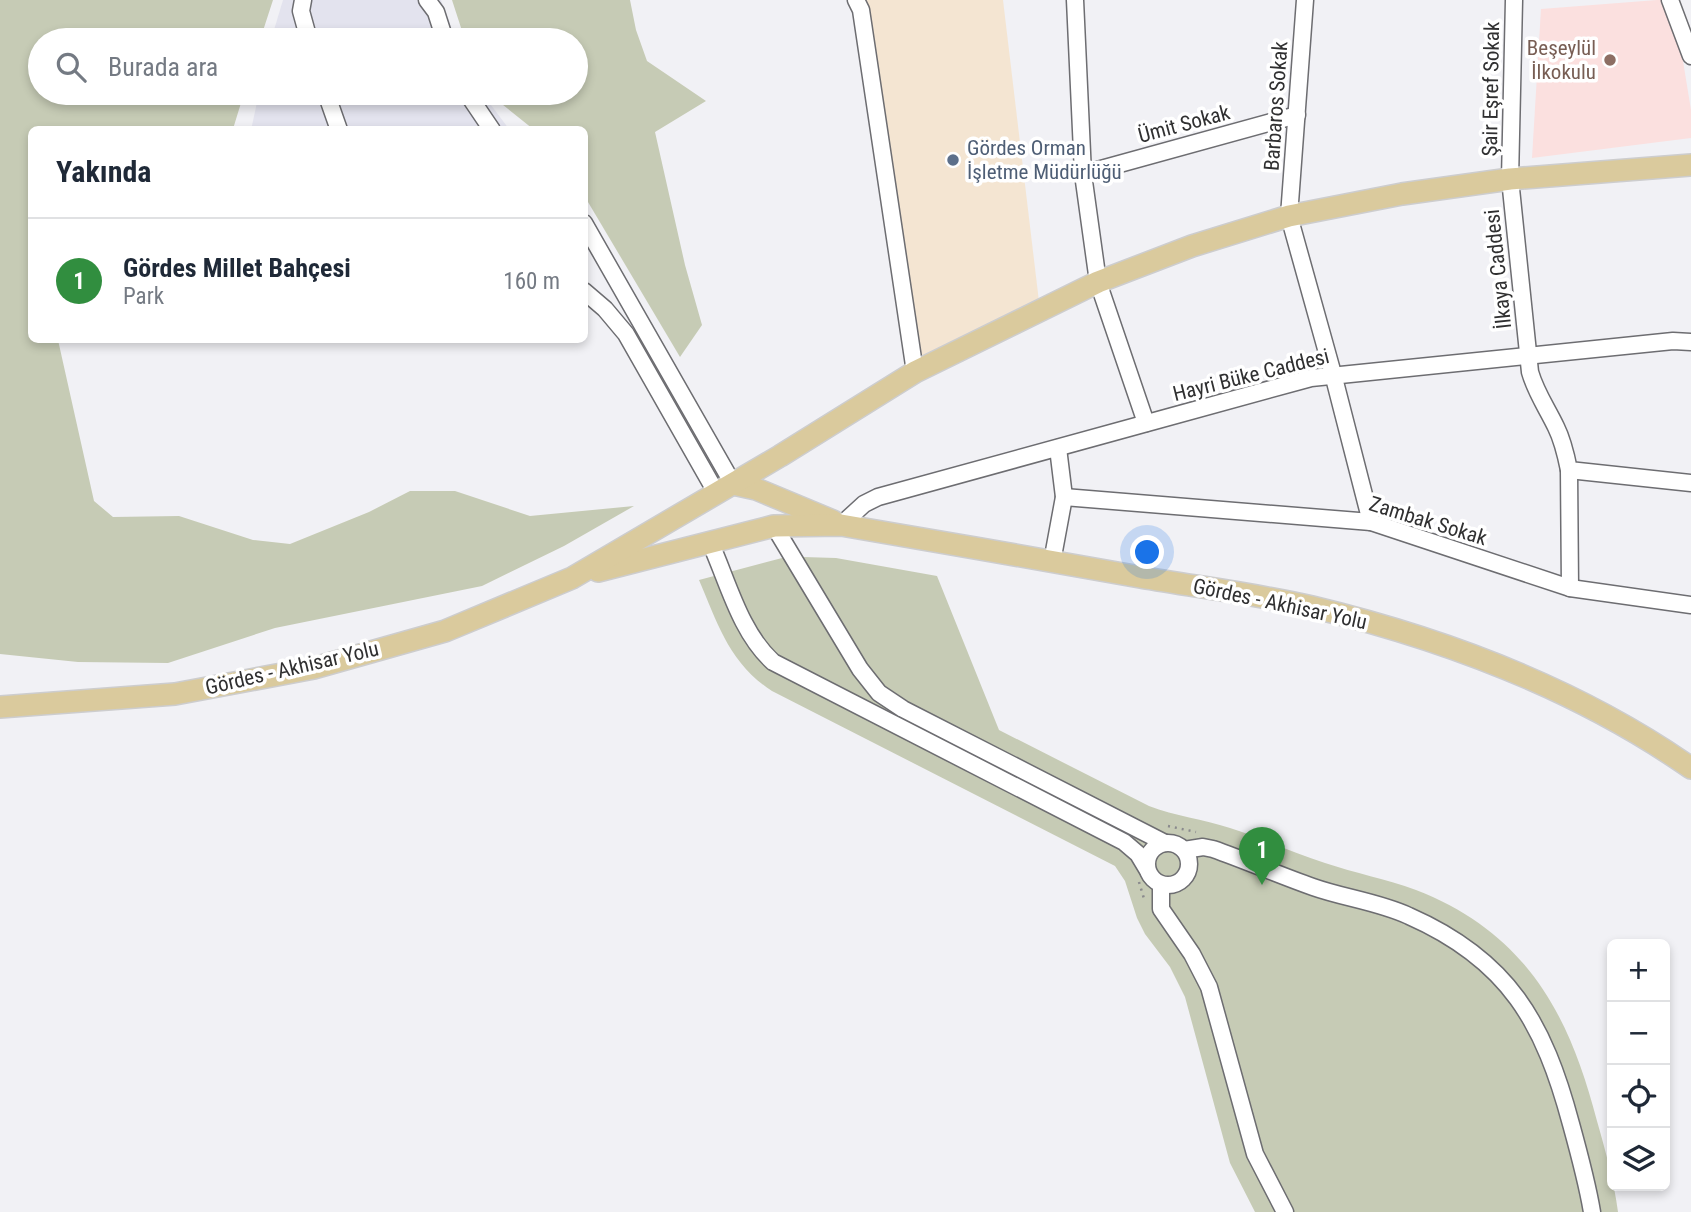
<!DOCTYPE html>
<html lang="tr">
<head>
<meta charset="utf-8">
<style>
  body { margin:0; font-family:"Roboto Condensed",sans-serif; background:#f2f2f3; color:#1f2937 }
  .controls { position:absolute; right:21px; bottom:21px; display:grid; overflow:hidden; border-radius:10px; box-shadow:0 4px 10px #0003 }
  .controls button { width:63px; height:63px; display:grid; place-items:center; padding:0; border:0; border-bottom:2px solid #e0e1e3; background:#fff; color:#1f2937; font:35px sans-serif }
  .you { position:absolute; left:1148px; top:553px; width:24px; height:24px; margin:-18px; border:5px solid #fff; border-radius:50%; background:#1a73e8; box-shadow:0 0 0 10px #1a73e833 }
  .badge { display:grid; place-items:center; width:46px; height:46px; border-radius:50%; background:#318e3f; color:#fff; font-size:23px; font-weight:700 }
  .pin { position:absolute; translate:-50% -58px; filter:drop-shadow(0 2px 4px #0008) }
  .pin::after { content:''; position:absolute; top:37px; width:24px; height:21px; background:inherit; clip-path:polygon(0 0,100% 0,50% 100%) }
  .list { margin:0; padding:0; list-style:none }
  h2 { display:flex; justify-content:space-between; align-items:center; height:91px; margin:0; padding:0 28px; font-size:30px }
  h2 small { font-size:23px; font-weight:400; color:#747a83 }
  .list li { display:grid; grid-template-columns:46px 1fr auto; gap:21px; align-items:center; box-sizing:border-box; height:126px; padding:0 28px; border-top:2px solid #e0e1e3 }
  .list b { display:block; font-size:26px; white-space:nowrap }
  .list p { margin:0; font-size:23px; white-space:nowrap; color:#747a83 }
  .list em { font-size:23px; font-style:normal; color:#747a83 }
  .icon { flex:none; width:38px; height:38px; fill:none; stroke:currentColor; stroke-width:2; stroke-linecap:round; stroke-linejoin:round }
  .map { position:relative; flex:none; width:1691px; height:1212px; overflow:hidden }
  .search { position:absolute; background:#fff; box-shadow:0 4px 10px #0003; left:28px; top:28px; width:560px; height:77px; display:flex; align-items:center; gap:18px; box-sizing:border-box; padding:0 24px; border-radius:38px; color:#747a83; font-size:26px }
  .panel { position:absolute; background:#fff; box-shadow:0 4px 10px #0003; left:28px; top:126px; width:560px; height:217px; border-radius:10px }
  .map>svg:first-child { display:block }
  .commercial { fill:#f4e5d2 }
  .built { fill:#e3e3ee }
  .education { fill:#fbe0df }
  .green { fill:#c6cbb5 }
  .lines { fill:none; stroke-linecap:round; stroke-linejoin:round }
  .minor-casing { stroke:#6d6d71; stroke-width:19 }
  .major-casing { stroke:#cdcdce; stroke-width:24 }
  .path { stroke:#8a8a8d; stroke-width:2.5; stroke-dasharray:2 5; stroke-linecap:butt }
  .minor { stroke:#fff; stroke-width:16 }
  .major { stroke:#daca9d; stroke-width:21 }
  .education-dot { fill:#8d6e63; stroke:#fff; stroke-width:2.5 }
  .service-dot { fill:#5c6f8a; stroke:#fff; stroke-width:2.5 }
  .labels { text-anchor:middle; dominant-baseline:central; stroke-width:7; stroke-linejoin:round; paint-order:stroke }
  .education-label { font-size:21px; fill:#785e54; stroke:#fff; text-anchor:end }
  .street-label { font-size:21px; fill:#303031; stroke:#fff }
  .service-label { font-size:21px; fill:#4e5e75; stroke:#fff; text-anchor:start }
</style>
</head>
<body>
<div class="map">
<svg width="1691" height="1212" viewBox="0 0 1691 1212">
  <rect width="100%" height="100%" fill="#f1f1f5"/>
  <path class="commercial" d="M856,0h147l37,310 -125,62z"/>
  <g class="built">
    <path d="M283,0h158l15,40h-185z"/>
    <path d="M259,93h223l27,36 -258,1z"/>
  </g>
  <path class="education" d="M1657,0h16l18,110v28l-159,20 9,-149z"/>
  <g class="green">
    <path d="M0,0h273l-13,40h-220v53h204l-11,36 -201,1v210h26l36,161 19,16 66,-1 74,24 37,4 79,-32 41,-21h45l75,25 104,-10 -70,40 -82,40 -207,42 -107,35 -90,-1 -78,-8z"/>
    <path d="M452,0h178l6,30 11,31 59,40 -51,31 30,133 17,60 -22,32 -95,-160 -1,-67 -51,-1 -45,-36h88v-53h-111z"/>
    <path d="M803,557l33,1 101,18 62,154 150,76c26,10 54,13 81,22 32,10 63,25 95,35 30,10 61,16 91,27 110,43 153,123 181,231 9,32 17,60 21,91h-363l-25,-49 -45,-166 -15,-30 -25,-33 -8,-16 -12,-37 -10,-15 -343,-175c-43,-28 -54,-67 -73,-111l83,-22z"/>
  </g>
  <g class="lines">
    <g class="minor-casing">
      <g id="minor">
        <path d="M303,0l-2,11 8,29"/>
        <path d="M427,0l9,12 9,28"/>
        <path d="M856,0l5,10 54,362"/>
        <path d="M1075,0l8,174 15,108 48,141"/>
        <path d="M1305,0l-16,216 44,158 38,148"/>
        <path d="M1514,0l-4,179 20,193c6,21 17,36 26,55 7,14 10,28 13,43l122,13"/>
        <path d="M1670,0l21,56"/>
        <path d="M326,93l13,37"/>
        <path d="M467,93l25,37"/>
        <path d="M1083,174l214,-59"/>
        <path d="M584,223l149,261"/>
        <path d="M584,291l21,18 21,25 91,160"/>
        <path d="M1569,470l1,118"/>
        <path d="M1064,497l307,25 199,66 121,17"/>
        <path d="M841,525l23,-21 14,-7 433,-119 362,-37 18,1"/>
        <path d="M774,526l86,143 19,24 24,16 262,134"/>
        <path d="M710,542c18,40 30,90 63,120l351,180 14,12 9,15"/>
        <path d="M1052,562l12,-65 -6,-49"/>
        <circle cx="1168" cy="864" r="21"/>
        <path d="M1184,850l19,-3 10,2c34,12 66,26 100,38 31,11 66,15 96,29 100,44 135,107 162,208 8,29 16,58 21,88"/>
        <path d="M1161,885v24l31,45 17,33 46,167 30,58"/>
      </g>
    </g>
    <g class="major-casing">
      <g id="major">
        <path d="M733,484l23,5 77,32"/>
        <path d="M598,571l176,-45 67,-1c100,17 199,34 299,52 57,10 116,17 172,30 133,32 266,82 379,161"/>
        <path d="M0,707l175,-13 139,-26 131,-37 127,-53 208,-122 135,-84 183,-90 94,-36 97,-30 113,-22 108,-15 181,-14"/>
      </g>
    </g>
    <g class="path">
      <path d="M1168,826l28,6"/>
      <path d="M1139,882l6,20"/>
    </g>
    <use href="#minor" class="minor"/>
    <use href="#major" class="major"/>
  </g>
  <circle class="education-dot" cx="1610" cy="60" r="7"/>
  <circle class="service-dot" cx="953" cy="160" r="7"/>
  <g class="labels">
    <g class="education-label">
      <text x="1596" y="48">Beşeylül<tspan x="1596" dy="24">İlkokulu</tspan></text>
    </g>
    <g class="street-label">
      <text transform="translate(1491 89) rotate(-89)">Şair Eşref Sokak</text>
      <text transform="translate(1276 106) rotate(-86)">Barbaros Sokak</text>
      <text transform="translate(1184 124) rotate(-15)">Ümit Sokak</text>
      <text transform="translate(1498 269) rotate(-96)">İlkaya Caddesi</text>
      <text transform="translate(1251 375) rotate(-14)">Hayri Büke Caddesi</text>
      <text transform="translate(1428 521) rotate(17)">Zambak Sokak</text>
      <text transform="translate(1280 604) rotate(12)">Gördes - Akhisar Yolu</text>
      <text transform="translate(292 668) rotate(-13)">Gördes - Akhisar Yolu</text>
    </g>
    <g class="service-label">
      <text x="967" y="148">Gördes Orman<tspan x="967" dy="24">İşletme Müdürlüğü</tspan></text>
    </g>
  </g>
</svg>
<div class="controls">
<button>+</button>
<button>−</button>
<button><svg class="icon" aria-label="locate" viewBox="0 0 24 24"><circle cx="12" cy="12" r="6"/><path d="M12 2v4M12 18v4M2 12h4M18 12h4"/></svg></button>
<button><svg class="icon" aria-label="layers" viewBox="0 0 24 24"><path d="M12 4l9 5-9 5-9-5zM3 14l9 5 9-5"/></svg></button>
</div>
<div class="you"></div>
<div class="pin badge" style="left:1262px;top:885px">1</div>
<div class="search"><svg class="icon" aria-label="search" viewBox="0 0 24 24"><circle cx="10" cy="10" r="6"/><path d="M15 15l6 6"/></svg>Burada ara</div>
<section class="panel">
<h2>Yakında<small></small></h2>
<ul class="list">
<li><span class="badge">1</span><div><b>Gördes Millet Bahçesi</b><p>Park</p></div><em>160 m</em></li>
</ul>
</section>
</div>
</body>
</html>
